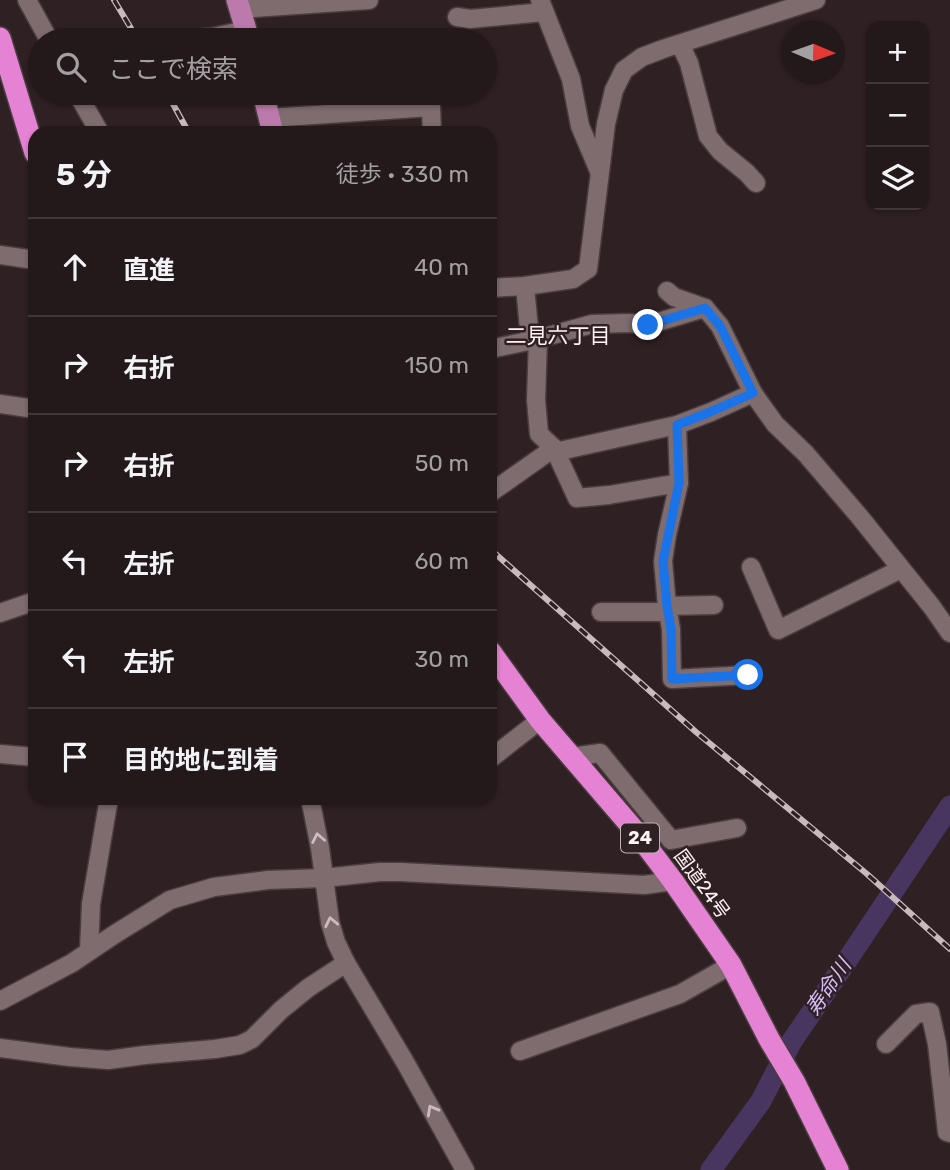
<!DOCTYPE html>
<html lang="ja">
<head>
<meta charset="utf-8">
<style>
  body { margin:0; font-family:Rubik,"Noto Sans JP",sans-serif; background:#2b2123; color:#f1f3f6 }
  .controls { position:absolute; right:21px; top:21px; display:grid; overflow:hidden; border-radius:14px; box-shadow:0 2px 5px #0004 }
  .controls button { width:63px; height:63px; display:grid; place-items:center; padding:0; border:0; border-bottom:2px solid #403739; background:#23181a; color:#f1f3f6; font:35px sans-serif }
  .compass { position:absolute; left:782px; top:21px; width:63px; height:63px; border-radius:50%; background:#23181a; box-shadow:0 2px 5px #0004; rotate:92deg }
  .stop { position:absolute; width:21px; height:21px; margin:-16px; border:5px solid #1a73e8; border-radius:50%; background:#fff }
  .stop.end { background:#1a73e8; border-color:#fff; box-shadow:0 2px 7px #0008 }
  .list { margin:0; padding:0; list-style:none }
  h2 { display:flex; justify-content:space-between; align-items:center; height:91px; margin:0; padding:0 28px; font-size:30px }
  h2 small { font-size:23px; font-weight:400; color:#a3a0a2 }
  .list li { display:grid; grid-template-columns:46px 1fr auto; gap:21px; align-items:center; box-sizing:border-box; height:98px; padding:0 28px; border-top:2px solid #403739 }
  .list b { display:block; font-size:26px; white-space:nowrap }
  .list em { font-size:23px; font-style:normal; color:#a3a0a2 }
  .icon { flex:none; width:38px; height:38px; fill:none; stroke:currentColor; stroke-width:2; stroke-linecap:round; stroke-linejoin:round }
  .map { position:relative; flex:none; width:950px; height:1170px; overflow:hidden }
  .search { position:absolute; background:#23181a; box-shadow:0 2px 5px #0004; left:28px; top:28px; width:469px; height:77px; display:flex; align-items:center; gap:18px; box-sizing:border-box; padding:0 24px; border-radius:38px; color:#a3a0a2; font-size:26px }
  .panel { position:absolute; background:#23181a; box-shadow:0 2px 5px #0004; left:28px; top:126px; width:469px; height:679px; border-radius:21px }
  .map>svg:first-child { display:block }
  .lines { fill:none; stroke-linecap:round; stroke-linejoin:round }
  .river { stroke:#483560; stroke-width:21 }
  .minor-casing { stroke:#4a3d40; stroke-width:21 }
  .major-casing { stroke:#4a3d40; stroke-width:24 }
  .highway-casing { stroke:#4a3d40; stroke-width:24 }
  .minor { stroke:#7e6c6f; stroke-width:18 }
  .major { stroke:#bc79ab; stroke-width:21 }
  .highway { stroke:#e682d3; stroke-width:21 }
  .rail-casing { stroke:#c7bbbd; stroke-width:6 }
  .rail { stroke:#2f2023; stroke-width:3.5; stroke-dasharray:10; stroke-linecap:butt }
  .oneway { stroke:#cabcbf }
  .route { stroke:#1a73e8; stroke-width:9 }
  .labels { text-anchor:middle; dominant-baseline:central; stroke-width:5; stroke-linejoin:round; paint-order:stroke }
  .shield { fill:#2f2023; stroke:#bfb3b5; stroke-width:2 }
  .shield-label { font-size:18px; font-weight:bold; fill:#fdf2f4 }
  .street-label { font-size:19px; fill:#fdf2f4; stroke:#2f2023 }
  .neighbourhood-label { font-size:21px; fill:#fdf2f4; stroke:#2f2023 }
  .water-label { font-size:21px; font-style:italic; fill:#d5bcf6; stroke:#2f2023 }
</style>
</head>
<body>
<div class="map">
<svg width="950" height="1170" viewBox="0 0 950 1170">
  <rect width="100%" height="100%" fill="#2f2023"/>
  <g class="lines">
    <path class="river" d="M711,1170l50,-69 31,-60 52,-76 106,-159"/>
    <g class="minor-casing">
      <g id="minor">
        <path d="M27,0l22,40"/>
        <path d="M540,0l31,79 9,47 19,45"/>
        <path d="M240,9l129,-9"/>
        <path d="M457,17l13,2 74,-7"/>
        <path d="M185,40l28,-3 33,-7"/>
        <path d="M680,44l9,19 19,73 12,15 27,22 9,10"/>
        <path d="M77,93l23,40"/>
        <path d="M270,118l161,-11 1,26"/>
        <path d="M0,255l35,5"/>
        <path d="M525,286l4,43 9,10 -2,61 3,34 15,14 23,50 32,-3 70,-12"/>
        <path d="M490,288l35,-2 48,-7 15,-10 18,-145 8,-34 10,-20 18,-13 21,-8 153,-49"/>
        <path d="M667,291l7,6 31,11"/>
        <path d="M490,349l48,-10 54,-15 37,-1 19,2 57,-17 15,18 33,67"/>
        <path d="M0,404l35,5"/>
        <path d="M677,425l2,58 -12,52 -4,26 4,45 4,23 1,50 76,-4"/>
        <path d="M555,452l122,-27 34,-13 42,-19 22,31 31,30 53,62 73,91 18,26"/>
        <path d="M493,491l61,-43"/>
        <path d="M751,567l27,63 123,-61"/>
        <path d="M667,606l47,-1"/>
        <path d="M601,612h67"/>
        <path d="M0,613l35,-12"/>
        <path d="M0,754l35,3"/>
        <path d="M572,757l28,-4 71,87 66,-12"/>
        <path d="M490,759l50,-39"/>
        <path d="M310,798l10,50 10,74 6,20 10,21 59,99 60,108"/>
        <path d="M89,951l2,-47 18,-106"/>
        <path d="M0,1001l72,-38 43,-29 55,-34 44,-13 54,-7 56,-2 56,-6h21l243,13 29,-4"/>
        <path d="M886,1044l30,-30 14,-2 7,32 10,88 3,1"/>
        <path d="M0,1048l70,9 38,3 37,-5 70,-6 25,-4 12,-6 29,-29 27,-22 38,-25"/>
        <path d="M520,1051l160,-57 51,-29"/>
      </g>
    </g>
    <g class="major-casing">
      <g id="major">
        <path d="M237,0l12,40"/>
        <path d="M263,93l10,40"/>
      </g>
    </g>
    <g class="highway-casing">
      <g id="highway">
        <path d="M0,38l35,115"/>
        <path d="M490,651l50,69 96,112 37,49 58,84 38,74 25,42 44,89"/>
      </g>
    </g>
    <use href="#minor" class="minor"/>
    <use href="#major" class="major"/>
    <use href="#highway" class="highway"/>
    <g class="rail-casing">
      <g id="rail">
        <path d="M114,0l24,40"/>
        <path d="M167,93l22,40"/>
        <path d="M490,549l206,183 171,142 83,75"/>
      </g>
    </g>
    <use href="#rail" class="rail"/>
  </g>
  <defs><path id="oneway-chevron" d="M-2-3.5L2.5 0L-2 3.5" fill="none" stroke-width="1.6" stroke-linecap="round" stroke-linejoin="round" transform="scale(1.75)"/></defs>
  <g class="oneway">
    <use href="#oneway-chevron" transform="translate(318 838) rotate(-101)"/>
    <use href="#oneway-chevron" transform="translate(331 922) rotate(-102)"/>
    <use href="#oneway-chevron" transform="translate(432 1110) rotate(-119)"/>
  </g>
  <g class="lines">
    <path class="route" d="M648,325l57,-17 15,18 33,67 -43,19 -33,13 2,58 -16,78 4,45 4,23 1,50 76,-4"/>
  </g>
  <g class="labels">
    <rect class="shield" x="621" y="823.5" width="38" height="29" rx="5"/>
    <g class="shield-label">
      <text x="640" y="838">24</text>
    </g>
    <g class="street-label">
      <text transform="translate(702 884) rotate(54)">国道24号</text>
    </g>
    <g class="neighbourhood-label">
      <text x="558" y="335">二見六丁目</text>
    </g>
    <g class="water-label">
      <text transform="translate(828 987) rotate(-56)">寿命川</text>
    </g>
  </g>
</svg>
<div class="controls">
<button>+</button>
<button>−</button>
<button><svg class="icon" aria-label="layers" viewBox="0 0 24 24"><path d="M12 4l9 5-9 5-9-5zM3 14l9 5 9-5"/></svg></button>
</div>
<svg class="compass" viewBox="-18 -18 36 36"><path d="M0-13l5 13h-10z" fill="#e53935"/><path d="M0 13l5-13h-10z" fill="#a3a0a2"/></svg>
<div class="stop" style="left:748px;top:675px"></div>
<div class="stop end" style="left:648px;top:325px"></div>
<div class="search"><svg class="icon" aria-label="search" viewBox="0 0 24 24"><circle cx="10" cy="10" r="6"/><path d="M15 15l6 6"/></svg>ここで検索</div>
<section class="panel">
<h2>5 分<small>徒歩 · 330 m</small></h2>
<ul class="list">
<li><svg class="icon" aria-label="ahead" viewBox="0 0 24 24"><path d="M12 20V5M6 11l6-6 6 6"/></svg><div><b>直進</b></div><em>40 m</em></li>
<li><svg class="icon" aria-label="right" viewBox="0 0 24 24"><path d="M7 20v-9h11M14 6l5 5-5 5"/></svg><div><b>右折</b></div><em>150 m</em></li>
<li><svg class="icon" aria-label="right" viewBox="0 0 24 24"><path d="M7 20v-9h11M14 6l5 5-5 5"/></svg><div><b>右折</b></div><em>50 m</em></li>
<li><svg class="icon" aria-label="left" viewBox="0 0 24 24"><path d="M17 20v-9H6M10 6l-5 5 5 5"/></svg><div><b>左折</b></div><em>60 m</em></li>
<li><svg class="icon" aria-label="left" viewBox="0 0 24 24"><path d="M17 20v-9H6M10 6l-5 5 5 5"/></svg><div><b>左折</b></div><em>30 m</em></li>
<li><svg class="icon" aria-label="arrive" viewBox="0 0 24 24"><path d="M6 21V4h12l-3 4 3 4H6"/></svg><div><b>目的地に到着</b></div></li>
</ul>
</section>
</div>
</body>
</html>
